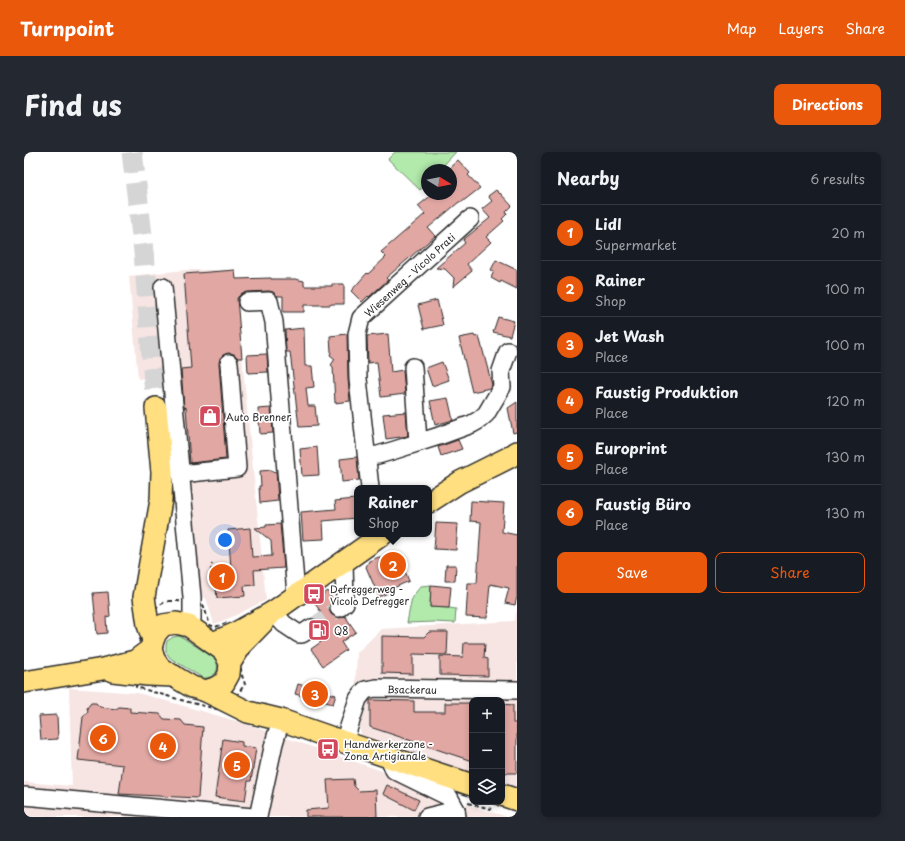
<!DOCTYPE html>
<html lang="en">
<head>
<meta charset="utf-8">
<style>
  body { margin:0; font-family:"Playpen Sans",sans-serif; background:#242831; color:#f1f3f6 }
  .controls { position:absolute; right:12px; bottom:12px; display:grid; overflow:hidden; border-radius:8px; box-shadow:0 2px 6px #0003 }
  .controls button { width:36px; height:36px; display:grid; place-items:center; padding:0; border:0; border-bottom:1px solid #363941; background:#171b24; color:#f1f3f6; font:20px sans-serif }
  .compass { position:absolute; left:397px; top:12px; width:36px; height:36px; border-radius:50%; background:#171b24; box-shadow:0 2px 6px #0003; rotate:100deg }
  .you { position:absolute; left:201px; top:388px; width:14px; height:14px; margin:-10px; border:3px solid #fff; border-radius:50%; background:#1a73e8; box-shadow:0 0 0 6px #1a73e833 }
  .badge { display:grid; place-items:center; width:26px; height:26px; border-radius:50%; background:#ea580c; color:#fff; font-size:13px; font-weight:700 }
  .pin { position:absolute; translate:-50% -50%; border:2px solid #fff; box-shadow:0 1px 4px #0006 }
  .popup { position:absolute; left:330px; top:333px; width:78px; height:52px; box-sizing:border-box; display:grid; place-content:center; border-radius:8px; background:#171b24; filter:drop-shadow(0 1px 3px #0005); font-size:13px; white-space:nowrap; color:#9ea1a6 }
  .popup b { font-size:15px; color:#f1f3f6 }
  .popup::after { content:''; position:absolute; left:50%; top:100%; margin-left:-8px; border:8px solid transparent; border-top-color:#171b24 }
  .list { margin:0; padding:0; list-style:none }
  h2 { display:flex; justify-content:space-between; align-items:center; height:52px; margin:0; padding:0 16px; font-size:17px }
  h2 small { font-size:13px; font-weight:400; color:#9ea1a6 }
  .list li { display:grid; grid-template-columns:26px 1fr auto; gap:12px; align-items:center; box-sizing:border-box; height:56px; padding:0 16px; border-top:1px solid #363941 }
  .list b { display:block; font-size:15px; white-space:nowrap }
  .list p { margin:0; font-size:13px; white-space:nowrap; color:#9ea1a6 }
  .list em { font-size:13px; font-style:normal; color:#9ea1a6 }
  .actions { display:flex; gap:8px; padding:12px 16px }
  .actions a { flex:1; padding:9px 0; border:1px solid #ea580c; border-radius:8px; text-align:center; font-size:14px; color:#ea580c }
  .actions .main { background:#ea580c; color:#fff }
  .icon { flex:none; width:22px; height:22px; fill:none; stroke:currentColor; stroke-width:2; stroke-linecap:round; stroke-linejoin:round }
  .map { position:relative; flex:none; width:493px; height:665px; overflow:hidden; border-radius:8px }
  header { display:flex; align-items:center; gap:24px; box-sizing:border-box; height:56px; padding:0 20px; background:#ea580c; color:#fff }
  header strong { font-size:19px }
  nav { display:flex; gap:22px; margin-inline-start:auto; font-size:14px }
  .intro { display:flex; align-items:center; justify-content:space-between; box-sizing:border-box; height:96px; padding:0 24px }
  h1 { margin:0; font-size:28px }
  .button { padding:10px 18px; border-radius:8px; background:#ea580c; color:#fff; font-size:14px; font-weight:700 }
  main { display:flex; gap:24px; padding:0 24px }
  aside { flex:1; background:#171b24; border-radius:8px; box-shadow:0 2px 6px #0003 }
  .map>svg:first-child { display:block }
  .built { fill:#f6e5e3 }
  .green { fill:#b2eaac; stroke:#6e8a6c }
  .building { fill:#e1a7a3; stroke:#2b2b2b }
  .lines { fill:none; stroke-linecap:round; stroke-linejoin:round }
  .minor-tunnel { stroke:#d5d5d5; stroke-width:17; stroke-dasharray:17 8; stroke-linecap:butt }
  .major-tunnel { stroke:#d5d5d5; stroke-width:21; stroke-dasharray:21 10; stroke-linecap:butt }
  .minor-casing { stroke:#2b2b2b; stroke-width:20 }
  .major-casing { stroke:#2b2b2b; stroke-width:24 }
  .path { stroke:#2b2b2b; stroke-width:2; stroke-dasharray:4 3; stroke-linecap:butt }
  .minor { stroke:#fff; stroke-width:17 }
  .major { stroke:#ffdf80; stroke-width:21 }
  .labels { text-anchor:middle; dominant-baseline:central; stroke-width:3.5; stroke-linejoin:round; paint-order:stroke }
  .street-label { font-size:10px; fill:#2b2b2b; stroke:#fff }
  .poi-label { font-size:10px; fill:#2b2b2b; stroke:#fff; text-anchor:start }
</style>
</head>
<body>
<header>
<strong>Turnpoint</strong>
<nav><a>Map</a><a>Layers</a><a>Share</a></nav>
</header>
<div class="intro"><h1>Find us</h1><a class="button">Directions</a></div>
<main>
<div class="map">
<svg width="493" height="665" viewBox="0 0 493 665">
  <rect width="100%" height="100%" fill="#fff"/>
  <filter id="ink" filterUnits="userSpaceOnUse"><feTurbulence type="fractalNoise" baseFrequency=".025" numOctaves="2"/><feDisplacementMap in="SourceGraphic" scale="8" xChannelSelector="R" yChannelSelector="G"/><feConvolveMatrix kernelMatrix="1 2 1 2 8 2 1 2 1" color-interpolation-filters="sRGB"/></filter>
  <g filter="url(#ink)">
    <g class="built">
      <path d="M161,118h50l7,88 24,242 -34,17 -18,7 -8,-26 -14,-1 -21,-222 -33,4 -9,-103z"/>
      <path d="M493,456v182l-15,-5v-85h-30v74l-111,-38 -6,-44 2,-39 24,-24 133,-8z"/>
      <path d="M45,536l69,5 102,29 139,48 59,26 70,21h-484v-35l48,4z"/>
    </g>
    <g class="green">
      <path d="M371,0h61l-17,18h-12v12l-7,8 -32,-31z"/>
      <path d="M407,433l-1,22 19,1 7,1 -1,14 -21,-1 -27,1 5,-26 9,-11z"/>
      <path d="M154,484l4,1 32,21c8,10 1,21 -11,20l-33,-20 -4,-6v-7l1,-4 6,-4z"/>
    </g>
    <g class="building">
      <path d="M434,8l12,13 -2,2 12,13 -18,14h-3l-31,26 7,8 -49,42 2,2 -19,17 -1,-1 -6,6 -11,-11 16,-18 1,1 18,-17 -5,-5 44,-38 -7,-8 15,-12h18v-24h-4z"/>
      <path d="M472,38l4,4v-1l12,13 -6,6 1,2 -5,5 2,2 -18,16 5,5 -24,22 5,7 -19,16 1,-9 -9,-9 -9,-1 29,-25 -2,-3 27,-22 -8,-9 10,-8 -4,-5z"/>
      <path d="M472,108l21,10v19l-16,-8 -1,2 -9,-5 3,-7 -3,-1z"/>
      <path d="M211,118l1,9 35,-1v1h24l9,2v5h28v-2h12v20h-12l-2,1h-26v7h-21v-16h-6l-4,-4 -4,-1 -22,1 -5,1 -5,5 5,60h-4l-4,-4 -6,-1 -5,2 -3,3 -1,5 7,96 -36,4 -4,-56 -2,1 -3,-39 10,-1 -7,-94z"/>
      <path d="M413,148l6,25 -19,4 -6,-24z"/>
      <path d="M474,165l16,4 -4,15 -17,-4z"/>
      <path d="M280,176l1,38h7l2,21 -8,1 2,18h7l2,20 -18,1 -9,-75h-4l-1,-22z"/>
      <path d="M323,182l1,45 2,22 -15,2 -2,-36 -2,-2 4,-6 -5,-4 1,-3 -1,-16z"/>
      <path d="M364,182l3,38 12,-2 2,24 -24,3 -4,-35 -9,1 -1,-27z"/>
      <path d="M450,183l1,2 4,-1 13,49 -2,3 -18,4 -13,-54z"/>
      <path d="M243,202l1,18 -20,1 -1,-18z"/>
      <path d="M418,210l7,18 -17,6 -6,-18z"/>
      <path d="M424,246l5,22 -18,5 -5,-24z"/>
      <path d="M493,250v30l-4,1 -5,-25z"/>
      <path d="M247,256l2,25 -13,1 -2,-25z"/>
      <path d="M382,260l2,24 -22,3 -3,-25z"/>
      <path d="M434,288l4,9 -21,7 -3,-9z"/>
      <path d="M293,295l2,28 -17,1 -2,-27z"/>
      <path d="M333,305l2,23 -17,2 -2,-23z"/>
      <path d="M248,318v2l4,-1 2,30 -18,2 -1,-17h2l-1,-15z"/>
      <path d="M331,347l2,19 -34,3 1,18 -21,1 -2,-28 35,-3 -1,-8z"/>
      <path d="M447,349l33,2 -2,29 15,3v62l-2,8 -10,-2 4,-15 -19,-4 -3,34 -21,-1 2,-34h9l4,-61 -11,-1z"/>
      <path d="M412,371l22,1 -2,26 -22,-1z"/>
      <path d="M256,372l4,44 -30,2 1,15 -11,1 1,10 -28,2 -3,-28 17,-2 -3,-38 22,-2 2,29 20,-1 -1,-15 -16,-13 11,-1v-2z"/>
      <path d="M355,405l6,1 2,4 12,-5 10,24 -20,9 1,2 -11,5 -13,-30 3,-6z"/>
      <path d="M422,413h10l-1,16h-10z"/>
      <path d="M407,433l20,2 -2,21 -19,-1z"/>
      <path d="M303,439l6,9 -3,5 -1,5 2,4 5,3 4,1 5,-2 11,16 -15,10 5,8 -23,16 -12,-17 10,-7 -4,-6 3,-4 1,-5 -2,-4 -3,-4 -4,-1 9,-6 -8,-11z"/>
      <path d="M84,440l2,24 -4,1 1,16 -10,1 -4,-41z"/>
      <path d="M405,480h19l-1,23 -34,-1v20l-31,-1v-37l42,1z"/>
      <path d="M440,491h21l-1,15 4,1v17l-48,-1v-19l23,1z"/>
      <path d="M274,532l38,11 -3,9 -38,-10z"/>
      <path d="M346,548l44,1v11h31v-9h27v58l-102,-34z"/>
      <path d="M67,551h5l4,4 16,2 3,-2 11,1v4l30,2 4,5 17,1 4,5 18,2 -5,71 -79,-4 4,-29 -45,-5 5,-43 5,-6 -1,-3z"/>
      <path d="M478,552l11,1v18h4v50h-10l-5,-2z"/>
      <path d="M33,563l1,24 -17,1 -2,-24z"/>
      <path d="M199,587l19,3v4l14,2 -5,33h-3l-3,20 -30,-4z"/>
      <path d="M329,627l1,7 5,5 17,-1 1,27h-71v-7l23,-2 -2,-28z"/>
      <path d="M363,633l32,15 -5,10 -31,-16z"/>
    </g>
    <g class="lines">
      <path class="minor-tunnel" d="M287,476l28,-20"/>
      <path class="major-tunnel" d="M108,0l12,100 12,156"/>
      <g class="minor-casing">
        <g id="minor">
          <path d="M139,135l29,310v22l-3,7"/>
          <path d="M223,150l22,-1 5,21 22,273"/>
          <path d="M389,215l5,75"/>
          <path d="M343,304l11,-1 17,-5 44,-14 33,-12 7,-4 7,-6 16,-27 -1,-16 7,-20"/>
          <path d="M157,322l56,-6 -8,-105"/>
          <path id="s1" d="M346,336l-12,-109 -1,-45 4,-16 109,-99"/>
          <path d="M315,456l6,-5 -1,-41"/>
          <path d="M249,460l11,12 15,10h3l9,-6"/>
          <path id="s2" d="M320,590l14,-43 7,-9 11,-2 141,2"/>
          <path d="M365,605l5,13 55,27 7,13 1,7"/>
          <path d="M0,644l229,21"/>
          <path d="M234,665l16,-74 7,-23"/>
          <path d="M403,665l29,-7"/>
        </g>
      </g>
      <g class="major-casing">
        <g id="major">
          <path d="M405,350l31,-20 50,-25 7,-5"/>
          <path d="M129,488l-5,-15 -4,-28 17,-97 1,-28 -6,-64"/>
          <path d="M189,491l21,-9 39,-22 110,-78"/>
          <path d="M206,511l-6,-12 -35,-25 -13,-3 -13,2 -7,8 -3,7 -2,9 3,10 6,9 32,19 14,4 9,-3 9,-5 5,-9 1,-11 12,-19 31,-32"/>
          <path d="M89,519l35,4 26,1"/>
          <path d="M0,530l79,-13 32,-8 16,-12"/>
          <path d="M182,539l42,21 33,8 63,22 128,43"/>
          <path d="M478,643l15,5"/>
        </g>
      </g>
      <g class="path">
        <path d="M186,427l2,-15"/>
        <path d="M145,449h9l7,2h17l2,4 6,18 5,2 11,-4 20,27c-6,14 -7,19 -1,34 -7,9 -14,23 -24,26l-33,-8 -52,-15c1,-12 0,-23 -5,-34 12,-9 10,-21 9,-34l23,-16z"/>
        <path d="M444,651l27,7"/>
      </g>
      <use href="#minor" class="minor"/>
      <use href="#major" class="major"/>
    </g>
  </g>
  <defs>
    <g id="shop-square" transform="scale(1.15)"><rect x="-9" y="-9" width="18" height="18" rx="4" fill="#d1495b" stroke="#fff"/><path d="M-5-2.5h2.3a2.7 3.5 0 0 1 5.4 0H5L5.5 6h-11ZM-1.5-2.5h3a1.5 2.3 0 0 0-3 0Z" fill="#fff"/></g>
    <g id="bus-square" transform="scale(1.15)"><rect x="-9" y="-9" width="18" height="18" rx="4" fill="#d1495b" stroke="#fff"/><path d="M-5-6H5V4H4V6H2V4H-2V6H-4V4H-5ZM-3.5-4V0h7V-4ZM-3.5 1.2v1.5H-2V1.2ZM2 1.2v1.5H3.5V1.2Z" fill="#fff"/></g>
    <g id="fuel-square" transform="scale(1.15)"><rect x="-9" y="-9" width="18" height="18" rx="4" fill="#d1495b" stroke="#fff"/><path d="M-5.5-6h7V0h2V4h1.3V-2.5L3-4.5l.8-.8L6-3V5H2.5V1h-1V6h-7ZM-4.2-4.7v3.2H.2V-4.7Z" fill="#fff"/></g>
  </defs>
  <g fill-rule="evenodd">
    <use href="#shop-square" x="186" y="264"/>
    <use href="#bus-square" x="290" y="442"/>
    <use href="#fuel-square" x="295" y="478"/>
    <use href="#bus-square" x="304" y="597"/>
  </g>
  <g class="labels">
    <g class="street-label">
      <text stroke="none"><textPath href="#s1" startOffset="236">Wiesenweg - Vicolo Prati</textPath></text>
      <text stroke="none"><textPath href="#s2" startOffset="104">Bsackerau</textPath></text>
    </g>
    <g class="poi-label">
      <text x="202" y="264">Auto Brenner</text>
      <text x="306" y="436">Defreggerweg -<tspan x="306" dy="12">Vicolo Defregger</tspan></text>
      <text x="310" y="478">Q8</text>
      <text x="320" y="591">Handwerkerzone -<tspan x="320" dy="12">Zona Artigianale</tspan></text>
    </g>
  </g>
</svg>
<div class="controls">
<button>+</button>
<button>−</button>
<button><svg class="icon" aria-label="layers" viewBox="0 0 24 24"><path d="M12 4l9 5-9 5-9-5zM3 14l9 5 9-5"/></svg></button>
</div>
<svg class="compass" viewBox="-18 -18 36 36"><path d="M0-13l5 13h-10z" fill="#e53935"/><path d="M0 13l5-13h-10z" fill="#9ea1a6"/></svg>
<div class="you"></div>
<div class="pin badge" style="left:198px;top:425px">1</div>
<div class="pin badge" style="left:369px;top:413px">2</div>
<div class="popup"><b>Rainer</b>Shop</div>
<div class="pin badge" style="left:291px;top:542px">3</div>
<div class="pin badge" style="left:139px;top:594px">4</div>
<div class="pin badge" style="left:213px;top:613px">5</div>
<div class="pin badge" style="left:79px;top:586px">6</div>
</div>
<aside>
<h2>Nearby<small>6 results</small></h2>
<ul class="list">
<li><span class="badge">1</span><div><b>Lidl</b><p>Supermarket</p></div><em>20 m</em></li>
<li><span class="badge">2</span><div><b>Rainer</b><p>Shop</p></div><em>100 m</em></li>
<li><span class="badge">3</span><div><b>Jet Wash</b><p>Place</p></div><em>100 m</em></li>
<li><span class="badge">4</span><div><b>Faustig Produktion</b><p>Place</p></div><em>120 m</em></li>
<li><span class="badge">5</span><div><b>Europrint</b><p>Place</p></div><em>130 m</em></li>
<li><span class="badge">6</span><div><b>Faustig Büro</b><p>Place</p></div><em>130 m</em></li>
</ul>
<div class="actions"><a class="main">Save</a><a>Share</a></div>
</aside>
</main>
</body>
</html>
